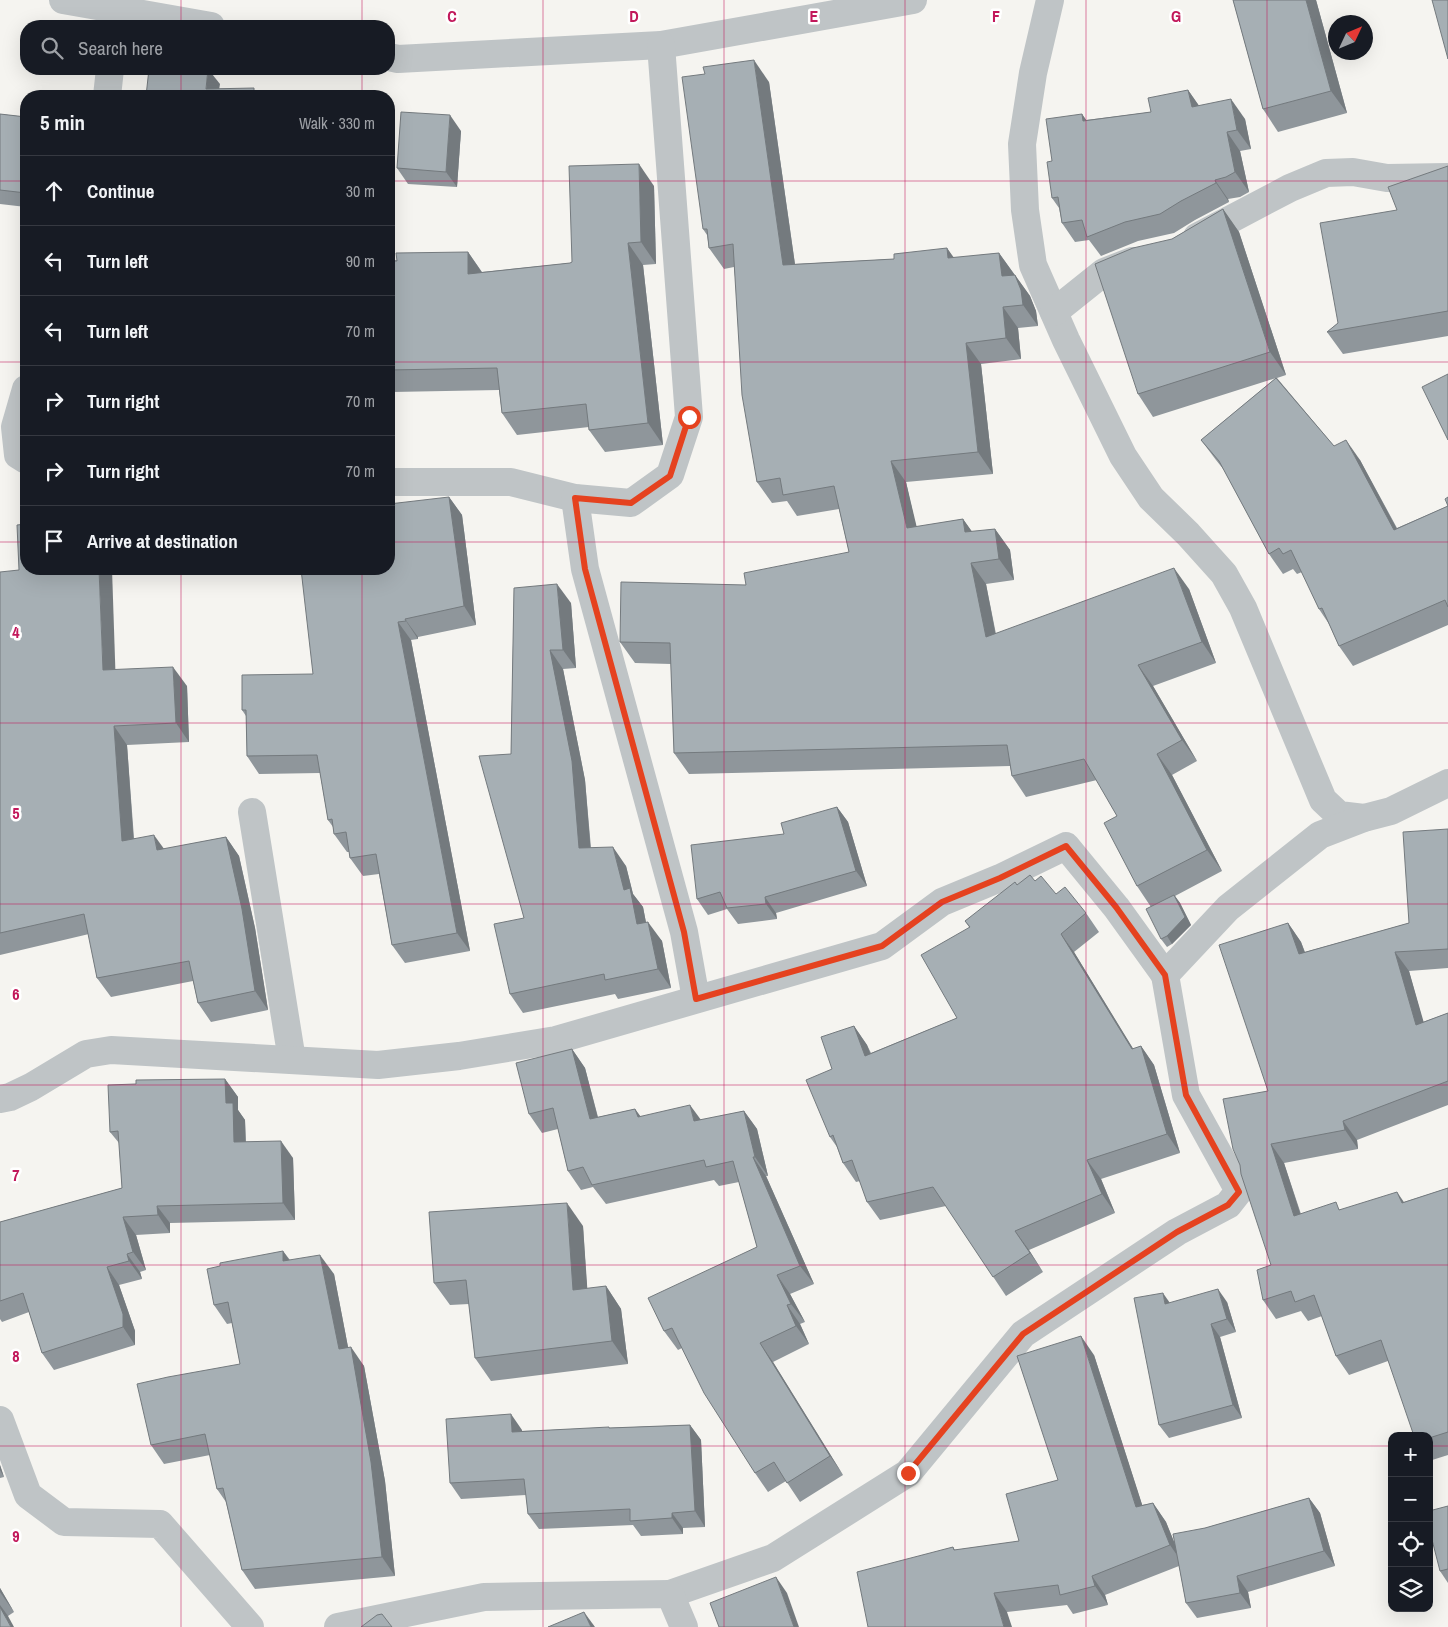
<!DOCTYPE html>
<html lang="en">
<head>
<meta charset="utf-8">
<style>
  body { margin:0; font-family:"Archivo Narrow",sans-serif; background:#242831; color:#f1f3f6 }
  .controls { position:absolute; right:15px; bottom:15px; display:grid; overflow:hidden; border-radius:10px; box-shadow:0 5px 20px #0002 }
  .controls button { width:45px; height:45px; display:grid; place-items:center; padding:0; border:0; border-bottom:1px solid #363941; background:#171b24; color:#f1f3f6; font:25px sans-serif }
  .compass { position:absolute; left:1328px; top:15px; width:45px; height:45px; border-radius:50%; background:#171b24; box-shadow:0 5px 20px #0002; rotate:46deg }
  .stop { position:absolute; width:15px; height:15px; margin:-11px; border:4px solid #e5421f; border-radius:50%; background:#fff }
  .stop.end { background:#e5421f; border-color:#fff; box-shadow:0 1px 5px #0008 }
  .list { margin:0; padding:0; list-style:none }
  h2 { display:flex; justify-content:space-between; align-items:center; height:65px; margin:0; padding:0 20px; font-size:21px }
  h2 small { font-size:16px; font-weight:400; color:#9ea1a6 }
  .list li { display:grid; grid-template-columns:32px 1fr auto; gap:15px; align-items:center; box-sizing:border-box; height:70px; padding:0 20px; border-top:1px solid #363941 }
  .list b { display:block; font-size:19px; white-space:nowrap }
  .list em { font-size:16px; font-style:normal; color:#9ea1a6 }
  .icon { flex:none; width:28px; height:28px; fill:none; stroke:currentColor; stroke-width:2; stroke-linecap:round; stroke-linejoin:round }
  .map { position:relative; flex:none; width:1448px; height:1627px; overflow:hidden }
  .search { position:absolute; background:#171b24; box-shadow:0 5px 20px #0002; left:20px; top:20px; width:375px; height:55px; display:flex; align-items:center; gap:12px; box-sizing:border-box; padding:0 18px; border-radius:20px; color:#9ea1a6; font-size:19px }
  .panel { position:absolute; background:#171b24; box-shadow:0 5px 20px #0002; left:20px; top:90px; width:375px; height:485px; border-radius:20px }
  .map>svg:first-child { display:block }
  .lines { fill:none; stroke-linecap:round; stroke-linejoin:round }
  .minor { stroke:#bfc4c6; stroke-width:28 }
  .wall { fill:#8f969b }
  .shaded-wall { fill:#747a7e }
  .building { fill:#a6afb4; stroke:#747a7e }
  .route { stroke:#e5421f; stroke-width:6 }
  .grid { fill:none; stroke:#c2185b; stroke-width:1; stroke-opacity:0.55 }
  .grid-label { font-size:16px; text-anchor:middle; font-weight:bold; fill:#c2185b; stroke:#fff; stroke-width:5; stroke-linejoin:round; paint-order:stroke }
</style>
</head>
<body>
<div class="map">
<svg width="1448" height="1627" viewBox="0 0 1448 1627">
  <rect width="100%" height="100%" fill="#f5f4f0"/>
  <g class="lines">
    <g class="minor">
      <path d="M63,0l148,26"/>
      <path d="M1050,0l-17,73 -11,71 3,66 8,55 33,75 57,116 28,42 37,36 36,40 19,34 80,192 16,15 25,3"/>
      <path d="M389,57l9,2 263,-14 252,-45"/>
      <path d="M107,96l3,-27"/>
      <path d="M1197,237l93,-49 36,-15 27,-1 34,6 61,-1"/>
      <path d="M1054,312l50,-40 28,-11"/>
      <path d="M26,389l-11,38 3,28 8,5"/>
      <path d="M389,482h122l64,16 56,5 39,-28 19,-58 -28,-372"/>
      <path d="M575,498l10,71 99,363 12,67"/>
      <path d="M252,812l40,248"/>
      <path d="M0,1099l10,-2 21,-10 55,-33 25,-4 267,15 81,-9 97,-16 326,-94 60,-44 58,-24 66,-32 50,61 49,68"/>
      <path d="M0,1420l28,75 36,27 96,2 90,103"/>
      <path d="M670,1594l103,-36 135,-85 115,-139 154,-102 51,-27 11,-14 -53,-96 -21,-120 63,-67 92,-73 44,-17 27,-7 57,-28"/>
      <path d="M338,1627l146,-30 186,-3 14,33"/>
    </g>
  </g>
  <g class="wall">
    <path d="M1233,0h83l31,113 -69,19 -15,-23z"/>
    <path d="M705,74l64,8 26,182 99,-5 53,-11 6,10 46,-5 31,43 6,15 2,15 -20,2 3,31 -40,5 12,110 -87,8 10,45 47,-8 9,13 23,-3 15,21 4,30 -28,4 10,50 193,-45 27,74 -63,23 44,75 -25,14 50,96 -47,25 5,7 11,22 -19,19 -5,3 -6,-8 -10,-32 -14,-21 -20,-70 -20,-36 -71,17 -14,-21 -2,-10 -321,8 -15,-21 -3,-89 -36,-1 -15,-21 126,-57 103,-33 -10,-43 -42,7 -10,-15 -15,2 -15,-21 -23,-215 -10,2 -15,-21 -2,-13 -4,-6z"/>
    <path d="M1188,90l11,16 46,13 6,30 -11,2 9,41 -9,5 -12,2 1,3 -34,18 -21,13 -36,8 -37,15 -12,-16 -14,2 -13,-19 -3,-15 -7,-10v-37l30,-47 4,6 65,-8z"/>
    <path d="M0,114l26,3v90l-26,-3z"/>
    <path d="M461,131l-4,56 -49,-3 -11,-16z"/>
    <path d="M1448,166v170l-105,18 -16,-22 11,-9 59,-113z"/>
    <path d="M654,186l2,78 -13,1 20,180 -58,7 -16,-22v-3l-72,8 -15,-22 -3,-23 -107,2v3l-3,1v-135l79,-9 14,20 88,-9 2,-1z"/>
    <path d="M1223,209l16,23 47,143 -9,3 57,68 26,14 37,68 51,-22v119l-95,41 -14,-20 -10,-22 -10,-15 -17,-37 -5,2 -4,-5 -10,5 -14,-20 -45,-84 -8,-10 -15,-20 75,-62 -123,39 -15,-23 34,-155z"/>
    <path d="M449,497l13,18 14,110 -58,12v2l-7,1 59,311 -65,12 -13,-18 -13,-71 -16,2 -13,-18 -1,-6h-2l-13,-18 -1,-7 -5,-7 -8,-47 -61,1 -12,-18 -1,-40 -4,-6 71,-36z"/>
    <path d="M0,572l115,98 72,16 2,56 -62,3 7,93 30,11 62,-12 13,19 16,72 13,82 -57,12 -13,-19 -5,-22 -82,16 -14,-19 -8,-44 -89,21z"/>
    <path d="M514,588l57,15 5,65 -13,1 22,111 6,68 35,18 7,28 10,13 3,16 16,18 9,47 -53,11 -3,-5 -92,19 -13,-19 14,-76 -13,-164z"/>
    <path d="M837,807l11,15 19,64 -91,27 1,6 -39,5 -11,-15 -19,6 -11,-16 87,-65z"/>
    <path d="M1448,829v139l-39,3 14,51 25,-9v92l-91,35 1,9 -74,14 17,51 103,-12 44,-14v267l-19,6v-25l-41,-75 -39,14 -13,-19 -14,-40 -14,5 -7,-10 -25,8 -13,-19 8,-35 -3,-174 20,-168 13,19 4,10 104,-29z"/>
    <path d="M1035,881l51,32 13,19 -25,20 59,97 8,-3 13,19 26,88 -79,26 14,34 -86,37 14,22 -37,24 -60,-90 -66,14 -13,-18 -7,-21 -4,1 -13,-19 -6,-16 -7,-10 2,-68 22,-43 13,19 4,8 86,-35 12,-91 -4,-6 52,-36z"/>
    <path d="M572,1049l13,19 13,49 37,-8 5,7 61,4 43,-9 13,18 11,47h-2l48,108 -24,10 15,28 -5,2 9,20 -36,18 70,113 -43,27 -14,-21 -18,11 -13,-19 -73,-125 -4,2 -14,-19 93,-84 -18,-65 -20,4 -5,-6 -108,24 -13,-17 -12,3 -13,-19 -10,-42 -16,4 -13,-19z"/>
    <path d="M225,1079l13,18v13l7,10 1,22 47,16 2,62 -125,3v10l-34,2 10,35 -6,2 2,7 -23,6 16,46v14l-81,25 -12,-17 -13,-41 -27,10 -2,-3v-97l122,-34 -3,-45 -9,-11 26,-48z"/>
    <path d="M583,1226l4,63 19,-3 15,23 7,55 -137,17 -16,-23 -6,-54 -19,1 -16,-22z"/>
    <path d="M283,1251l7,9 44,14 14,73 16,19 21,115 10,95 -140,13 -13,-19 -16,-68 -9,-13 -7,-34 -46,9 -13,-19 89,-81 -8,-41 -5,1 -13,-19 6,-39z"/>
    <path d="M1227,1302l9,30 -16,5 22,81 -73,20 -10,-13 11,-122z"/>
    <path d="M1094,1355l48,150 11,-2 13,19 8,20 31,-14 104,-30 11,15 15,53 -87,26 3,16 -54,10 -11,-15 -7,-37 -74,29 3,10 -35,9 -6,-9 -60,7 -139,15 85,-80 2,3 64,-9 39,-61z"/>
    <path d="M690,1425l11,15 4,87 -22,1v6l-42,2 -8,-11 -94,4 -11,-15 -2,-19 -65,4 -11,-16 72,-53v1z"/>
    <path d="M0,1465l4,12 -4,1z"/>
    <path d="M1448,1506v77l-8,-12z"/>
    <path d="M0,1588l14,24 -6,4 -8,11z"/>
  </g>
  <g class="shaded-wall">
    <path d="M1306,0h10l31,113 -16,-22z"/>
    <path d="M754,60l15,22 29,204 -15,-21z"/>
    <path d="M208,69l12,15 -2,12 -12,-7z"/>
    <path d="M1188,90l14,20 -10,-3z"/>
    <path d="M1231,99l14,20 6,30 -14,-19z"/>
    <path d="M1082,114l13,19 -12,-12z"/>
    <path d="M450,115l11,16 -4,56 -11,-15z"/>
    <path d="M1227,132l13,19 9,41 -14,-20z"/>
    <path d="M639,164l15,22 2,78 -15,-22z"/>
    <path d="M1215,180l13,19 1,3 -13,-19z"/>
    <path d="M1223,209l16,23 47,143 -16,-23z"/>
    <path d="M628,243l15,22 20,180 -15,-22z"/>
    <path d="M947,248l15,21 -14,-11z"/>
    <path d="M468,252l15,22h-15z"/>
    <path d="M999,253l15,21 3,23 -15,-21z"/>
    <path d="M1015,275l15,21 6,15 2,15 -15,-21z"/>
    <path d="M1003,307l15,21 3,31 -15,-21z"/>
    <path d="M966,343l15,21 12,110 -15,-22z"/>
    <path d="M389,388l3,4v3l-3,-4z"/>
    <path d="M1346,440l14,20 48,90 -14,-20z"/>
    <path d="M891,461l15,21 16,67 -15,-21z"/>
    <path d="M449,497l13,18 14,110 -12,-19z"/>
    <path d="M963,519l15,21 -13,-8z"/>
    <path d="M995,529l15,21 4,30 -15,-21z"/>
    <path d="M971,563l15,21 14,74 -14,-21z"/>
    <path d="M1174,568l15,21 27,74 -14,-21z"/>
    <path d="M99,569h13l4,120 -13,-19z"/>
    <path d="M557,584l14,19 5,65 -13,-18z"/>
    <path d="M405,619l13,18v2l-12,-18z"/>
    <path d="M398,622l13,18 59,311 -13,-18z"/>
    <path d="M550,650l13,19 22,111 7,87 -13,-19z"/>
    <path d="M1138,665l15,21 44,75 -15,-21z"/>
    <path d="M173,667l14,19 2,56 -13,-19z"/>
    <path d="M114,726l13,19 8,115 -13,-19z"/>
    <path d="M1157,754l15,21 50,96 -15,-21z"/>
    <path d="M837,807l11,15 19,64 -11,-15z"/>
    <path d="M154,835l13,18 -10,-3z"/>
    <path d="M226,837l13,19 16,72 13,82 -13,-19z"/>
    <path d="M613,847l13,19 7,28 10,13 7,36 -13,-19 -13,-34z"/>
    <path d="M1174,895l6,8 11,22 -19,19 -5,-8z"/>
    <path d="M765,897l11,16 1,6 -11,-15z"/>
    <path d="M648,922l14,19 9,47 -13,-19z"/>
    <path d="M1288,923l13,19 11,31 -13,-19z"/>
    <path d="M1061,934l13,18 71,116 -13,-19z"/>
    <path d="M1395,952l14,19 21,73 -14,-19z"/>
    <path d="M854,1026l13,19 11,29 -13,-18z"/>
    <path d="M1141,1046l13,19 26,88 -13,-19z"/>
    <path d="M572,1049l13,19 18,70 -13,-19z"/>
    <path d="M225,1079l13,18v13l7,10 1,39 -12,-17 -8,-39z"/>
    <path d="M690,1105l14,19 -10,-3z"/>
    <path d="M635,1109l14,19 -11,-11z"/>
    <path d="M744,1111l13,18 11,47 -13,-19z"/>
    <path d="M1343,1121l14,19 1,9 -13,-19z"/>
    <path d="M281,1141l12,17 2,62 -12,-17z"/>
    <path d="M1271,1144l13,19 23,72 -13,-19z"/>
    <path d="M753,1157l13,19 48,108 -14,-18z"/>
    <path d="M1087,1160l14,19 14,34 -13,-19z"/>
    <path d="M1397,1192l13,19 -8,-8z"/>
    <path d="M567,1203l16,23 6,87 -16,-23z"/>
    <path d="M157,1206l13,17v10l-12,-18z"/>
    <path d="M123,1217l13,18 10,35 -13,-18z"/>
    <path d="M1015,1231l14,19 14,22 -13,-19z"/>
    <path d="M283,1251l13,19 -13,-9z"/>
    <path d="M127,1254l13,18 2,7 -13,-18z"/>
    <path d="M320,1255l14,19 18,94 -13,-19z"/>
    <path d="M107,1267l12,18 16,46v14l-12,-18z"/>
    <path d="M777,1275l13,19 15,28 -14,-18z"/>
    <path d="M606,1286l15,23 7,55 -16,-23z"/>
    <path d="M1218,1289l9,13 9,30 -9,-13z"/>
    <path d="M1163,1293l9,13 -7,-2z"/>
    <path d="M787,1305l13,19 9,20 -13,-18z"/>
    <path d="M1211,1324l9,13 22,81 -9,-13z"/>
    <path d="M1081,1336l13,19 55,171 -13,-19z"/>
    <path d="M760,1343l13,19 70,113 -13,-19z"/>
    <path d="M351,1347l13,19 21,115 10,95 -13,-19z"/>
    <path d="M511,1414l11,16 1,17 -11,-15z"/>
    <path d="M690,1425l11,15 4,87 -10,-16z"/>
    <path d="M0,1465l4,12 -4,-7z"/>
    <path d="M1309,1498l11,15 15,53 -11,-15z"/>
    <path d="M1153,1503l13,19 17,42 -13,-19z"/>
    <path d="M672,1513l11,15v6l-11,-16z"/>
    <path d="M1092,1576l13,19 3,10 -13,-19z"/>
    <path d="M1237,1576l11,16 3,16 -11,-15z"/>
    <path d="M776,1577l11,16 12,34h-5z"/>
    <path d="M0,1588l14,24 -14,-20z"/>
    <path d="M994,1593l13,19 5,15h-8z"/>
    <path d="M0,1605l8,11 6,11h-3l-11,-20z"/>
    <path d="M584,1612l11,15h-4z"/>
  </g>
  <g class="building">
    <path d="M1233,0h73l25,91 -68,18z"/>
    <path d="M1432,0h16v59z"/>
    <path d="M754,60l29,205 111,-6v-5l53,-6 1,10 51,-5 3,23 13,-1 6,15 2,15 -20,2 3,31 -40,5 12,109 -87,9 16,67 56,-9 2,13 30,-3 4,30 -28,4 15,74 188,-69 28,74 -64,23 44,75 -25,14 50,96 -70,36 -33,-63 13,-7 -33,-57 -72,17 -5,-31 -333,8 -4,-110 -50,-1 1,-60 125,3 -2,-12 105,-21 -15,-66 -51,9 -3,-17 -23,4 -15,-87 -9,-151 -24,4 -2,-19h-4l-21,-152 23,-3 -2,-7z"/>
    <path d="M149,69h59l-2,20 48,-1v4l33,2v2h-141z"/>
    <path d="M1188,90l4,17 39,-8 6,31 -10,2 8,40 -9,5 -11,3 1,3 -35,18 -21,13 -35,8 -38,15 -5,-17 -20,3 -4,-26 -6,1 -5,-36 5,-1 -6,-42 36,-5 1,7 68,-9 -3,-14z"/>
    <path d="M401,112l49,3 -4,57 -49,-4z"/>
    <path d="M0,114l26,3v76l-26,-3z"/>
    <path d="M639,164l2,78 -13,1 20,180 -59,7 -3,-26 -84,9 -5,-45 -108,2v-109h8l-1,-8 72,-1v22l102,-11 2,-1 -3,-96z"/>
    <path d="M1448,166v145l-121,21 11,-9 -18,-100 77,-13 -9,-23z"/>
    <path d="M1223,209l47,143 -132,42 -43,-130 38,-16 39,-9z"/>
    <path d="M1448,374v66l-26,-53z"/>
    <path d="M1276,378l58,68 12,-6 48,90 54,-24v101l-3,-7 -106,46 -17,-38 -3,1 -28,-59 -8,4 -4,-6 -10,6 -50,-93 -18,-21z"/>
    <path d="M449,497l15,109 -59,13 1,2 -8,1 59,311 -65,12 -16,-91 -26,4 -4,-26 -12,2 -2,-15 -4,1 -11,-65 -70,1 -1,-46h-4v-35l71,-1 -12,-105h88v-65z"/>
    <path d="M1448,497v9l-3,-7z"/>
    <path d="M26,524v45h73l4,101 70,-3 3,56 -62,3 8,115 32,-6 3,15 69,-13 16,72 13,82 -57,12 -9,-42 -92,17 -13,-64 -84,19v-361l19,-2 -2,-45z"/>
    <path d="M557,584l6,66h-13l22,111 7,87 34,-1 11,43 6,-2 7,36 11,-2 10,47 -53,11 -1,-6 -94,20 -16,-70 30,-6 -45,-162 32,-2 3,-166z"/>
    <path d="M837,807l19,64 -91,26 1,7 -39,4 -7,-16 -23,7 -6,-54 93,-11 -3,-11z"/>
    <path d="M1448,829v120l-53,3 21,73 32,-12v68l-105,40 2,9 -74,14 23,72 42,-14 3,8 58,-18 5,11 46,-15v244l-19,6v-2h-15l-33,-96 -45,16 -22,-61 -19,7 -4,-11 -28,9 -6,-30 14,-5 -30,-91 -1,-9 -7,-16 -10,-50 45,-8 -49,-146 69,-22 11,31 110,-31 -6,-91z"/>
    <path d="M1030,875l5,6 6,-5 15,18 9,-7 21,26 -25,21 71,115 9,-3 26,88 -80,26 15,34 -87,37 15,22 -37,24 -60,-90 -66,15 -15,-42 -9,3 -10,-28 -3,2 -24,-57 26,-11 -11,-32 33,-11 11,30 92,-38 -36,-63 49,-28 -5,-6 50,-39 2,3z"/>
    <path d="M1174,895l11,22 -18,19 -6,3 -15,-30z"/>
    <path d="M572,1049l18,70 45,-10 3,8 52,-12 4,16 50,-10 11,46h-2l47,109 -23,9 14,29 -4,1 9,21 -36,17 70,113 -43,27 -13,-21 -19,11 -51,-80 -32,-65 -8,3 -16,-33 109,-51 -24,-86 -27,6 -2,-7 -112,25 -9,-18 -15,4 -15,-63 -24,6 -13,-51z"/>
    <path d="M225,1079l1,24h7l1,39 47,-1 2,62 -126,3 1,9 -35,2 10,35 -6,2 2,7 -22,6 16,47v13l-81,26 -19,-60 -23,8v-79l122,-34 -4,-57 -8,1 -2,-47 28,-1v-4z"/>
    <path d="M567,1203l6,87 33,-4 6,55 -137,17 -9,-78 -32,3 -5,-71z"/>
    <path d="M283,1251v10l37,-6 19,94 12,-2 20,115 11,95 -140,13 -19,-82 -6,1 -12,-55 -54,11 -14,-61 31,-7 72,-13 -12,-62 -14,3 -7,-36 13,-3v-3z"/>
    <path d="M1218,1289l9,30 -16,5 22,81 -74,20 -25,-127 29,-5 2,11z"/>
    <path d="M1081,1336l55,171 17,-4 17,42 -78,31 3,10 -35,9 -2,-10 -64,8 10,34h-136l-11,-55 96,-25 1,3 65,-9 -13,-47 52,-14 -41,-124z"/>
    <path d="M511,1414l1,18 97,-5v1l81,-3 5,86 -23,2v5l-42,3v-12l-102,5 -4,-35 -74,4 -4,-64z"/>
    <path d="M1309,1498l15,53 -87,25 3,17 -54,10 -13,-69 32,-6z"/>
    <path d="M1448,1506v63l-8,2 -11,-43v-17z"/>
    <path d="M776,1577l18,50h-75l-9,-24z"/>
    <path d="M0,1607l11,20h-11z"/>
    <path d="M584,1612l7,15h-43z"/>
    <path d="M382,1614l10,13h-31l16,-12z"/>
  </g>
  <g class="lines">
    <path class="route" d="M689,417l-19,59 -39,27 -56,-5 10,71 99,363 12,67 186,-53 60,-44 58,-24 66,-32 50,61 49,68 21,120 53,97 -11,13 -51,27 -154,102 -115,139"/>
  </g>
  <path class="grid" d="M181,0v26M362,0v26M543,0v1627M724,0v1627M905,0v1627M1086,0v1627M1267,0v1627M181,69v27M362,69v27M0,181h26M389,181h1059M0,362h26M389,362h1059M0,542h26M389,542h1059M181,569v1058M362,569v1058M0,723h1448M0,904h1448M0,1085h1448M0,1265h1448M0,1446h1392M1429,1446h19"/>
  <g class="grid-label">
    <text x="452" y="22">C</text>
    <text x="634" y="22">D</text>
    <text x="814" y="22">E</text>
    <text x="996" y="22">F</text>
    <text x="1176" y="22">G</text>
    <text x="16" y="638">4</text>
    <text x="16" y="819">5</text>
    <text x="16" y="1000">6</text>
    <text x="16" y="1181">7</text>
    <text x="16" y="1362">8</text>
    <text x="16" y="1542">9</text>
  </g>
</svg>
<div class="controls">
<button>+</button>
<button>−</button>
<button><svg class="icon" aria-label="locate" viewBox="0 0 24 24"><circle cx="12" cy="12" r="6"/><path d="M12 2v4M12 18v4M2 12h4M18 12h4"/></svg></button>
<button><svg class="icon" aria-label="layers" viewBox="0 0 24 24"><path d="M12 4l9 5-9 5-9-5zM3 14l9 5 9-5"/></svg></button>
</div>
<svg class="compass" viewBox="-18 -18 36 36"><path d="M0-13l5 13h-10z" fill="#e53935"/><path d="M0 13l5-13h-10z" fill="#9ea1a6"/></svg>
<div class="stop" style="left:689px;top:417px"></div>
<div class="stop end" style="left:908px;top:1473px"></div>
<div class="search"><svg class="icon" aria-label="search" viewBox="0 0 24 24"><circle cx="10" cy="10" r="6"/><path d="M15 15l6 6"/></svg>Search here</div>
<section class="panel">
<h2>5 min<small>Walk · 330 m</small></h2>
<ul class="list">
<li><svg class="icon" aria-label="ahead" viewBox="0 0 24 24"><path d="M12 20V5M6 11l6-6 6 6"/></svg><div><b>Continue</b></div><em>30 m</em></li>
<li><svg class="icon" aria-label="left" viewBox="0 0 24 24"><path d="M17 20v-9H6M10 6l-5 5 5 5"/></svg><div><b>Turn left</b></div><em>90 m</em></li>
<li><svg class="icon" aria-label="left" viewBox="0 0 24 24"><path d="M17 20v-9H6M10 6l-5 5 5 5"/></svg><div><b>Turn left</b></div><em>70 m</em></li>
<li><svg class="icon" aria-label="right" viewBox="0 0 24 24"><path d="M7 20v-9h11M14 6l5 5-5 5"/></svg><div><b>Turn right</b></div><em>70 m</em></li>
<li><svg class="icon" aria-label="right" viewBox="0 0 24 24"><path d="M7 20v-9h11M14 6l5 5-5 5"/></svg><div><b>Turn right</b></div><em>70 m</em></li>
<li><svg class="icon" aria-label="arrive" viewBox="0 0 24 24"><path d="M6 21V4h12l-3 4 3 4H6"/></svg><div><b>Arrive at destination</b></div></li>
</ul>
</section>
</div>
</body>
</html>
